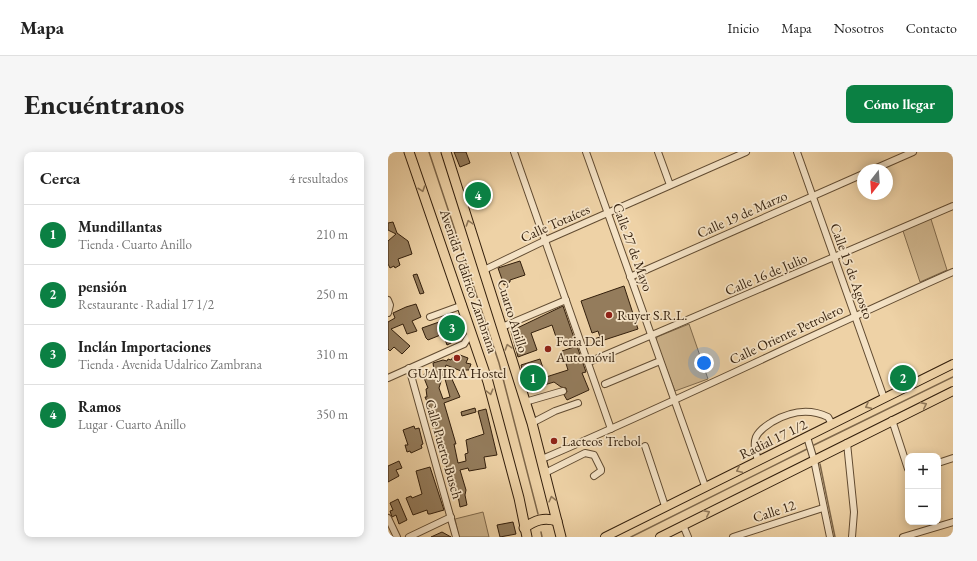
<!DOCTYPE html>
<html lang="es">
<head>
<meta charset="utf-8">
<style>
  body { margin:0; font-family:"EB Garamond",serif; background:#f6f6f6; color:#222 }
  .controls { position:absolute; right:12px; bottom:12px; display:grid; overflow:hidden; border-radius:8px; box-shadow:0 2px 10px #0003 }
  .controls button { width:36px; height:36px; display:grid; place-items:center; padding:0; border:0; border-bottom:1px solid #e0e0e0; background:#fff; color:#222; font:20px sans-serif }
  .compass { position:absolute; left:469px; top:12px; width:36px; height:36px; border-radius:50%; background:#fff; box-shadow:0 2px 10px #0003; rotate:197deg }
  .you { position:absolute; left:316px; top:211px; width:14px; height:14px; margin:-10px; border:3px solid #fff; border-radius:50%; background:#1a73e8; box-shadow:0 0 0 6px #1a73e833 }
  .badge { display:grid; place-items:center; width:26px; height:26px; border-radius:50%; background:#0b8043; color:#fff; font-size:13px; font-weight:700 }
  .pin { position:absolute; translate:-50% -50%; border:2px solid #fff; box-shadow:0 1px 4px #0006 }
  .list { margin:0; padding:0; list-style:none }
  h2 { display:flex; justify-content:space-between; align-items:center; height:52px; margin:0; padding:0 16px; font-size:17px }
  h2 small { font-size:13px; font-weight:400; color:#767676 }
  .list li { display:grid; grid-template-columns:26px 1fr auto; gap:12px; align-items:center; box-sizing:border-box; height:60px; padding:0 16px; border-top:1px solid #e0e0e0 }
  .list b { display:block; font-size:15px; white-space:nowrap }
  .list p { margin:0; font-size:13px; white-space:nowrap; color:#767676 }
  .list em { font-size:13px; font-style:normal; color:#767676 }
  .map { position:relative; flex:none; width:565px; height:385px; overflow:hidden; border-radius:8px }
  header { display:flex; align-items:center; gap:24px; box-sizing:border-box; height:56px; padding:0 20px; background:#fff; border-bottom:1px solid #e0e0e0 }
  header strong { font-size:19px }
  nav { display:flex; gap:22px; margin-inline-start:auto; font-size:14px }
  .intro { display:flex; align-items:center; justify-content:space-between; box-sizing:border-box; height:96px; padding:0 24px }
  h1 { margin:0; font-size:28px }
  .button { padding:10px 18px; border-radius:8px; background:#0b8043; color:#fff; font-size:14px; font-weight:700 }
  main { display:flex; gap:24px; padding:0 24px }
  aside { flex:1; background:#fff; border-radius:8px; box-shadow:0 2px 10px #0003 }
  .map>svg:first-child { display:block }
  .green { fill:#ceb48c; stroke:#806a4c }
  .lines { fill:none; stroke-linecap:round; stroke-linejoin:round }
  .stream { stroke:#7d6649; stroke-width:1.5 }
  .building { fill:#947c5c; stroke:#331f0c }
  .minor-casing { stroke:#624c32; stroke-width:8 }
  .major-casing { stroke:#331f0c; stroke-width:10 }
  .highway-casing { stroke:#331f0c; stroke-width:11 }
  .minor { stroke:#f4e2c5; stroke-width:6 }
  .major { stroke:#eed2a6; stroke-width:8 }
  .highway { stroke:#eed2a6; stroke-width:9 }
  .oneway { stroke:#907859 }
  .poi-dot { fill:#8f2418; stroke:#f4e2c5; stroke-width:1.5 }
  .labels { text-anchor:middle; dominant-baseline:central; stroke-width:3.5; stroke-linejoin:round; paint-order:stroke }
  .street-label { font-size:14px; fill:#331f0c; stroke:#f4e2c5 }
  .poi-label { font-size:14px; fill:#331f0c; stroke:#f4e2c5; text-anchor:start }
</style>
</head>
<body>
<header>
<strong>Mapa</strong>
<nav><a>Inicio</a><a>Mapa</a><a>Nosotros</a><a>Contacto</a></nav>
</header>
<div class="intro"><h1>Encuéntranos</h1><a class="button">Cómo llegar</a></div>
<main>
<aside>
<h2>Cerca<small>4 resultados</small></h2>
<ul class="list">
<li><span class="badge">1</span><div><b>Mundillantas</b><p>Tienda · Cuarto Anillo</p></div><em>210 m</em></li>
<li><span class="badge">2</span><div><b>pensión</b><p>Restaurante · Radial 17 1/2</p></div><em>250 m</em></li>
<li><span class="badge">3</span><div><b>Inclán Importaciones</b><p>Tienda · Avenida Udalrico Zambrana</p></div><em>310 m</em></li>
<li><span class="badge">4</span><div><b>Ramos</b><p>Lugar · Cuarto Anillo</p></div><em>350 m</em></li>
</ul>
</aside>
<div class="map">
<svg width="565" height="385" viewBox="0 0 565 385">
  <rect width="100%" height="100%" fill="#eed2a6"/>
  <filter id="stains"><feTurbulence type="fractalNoise" baseFrequency=".005" numOctaves="4"/><feColorMatrix values="0 0 0 0 .2 0 0 0 0 .09 0 0 0 0 .02 0 0 0 .5 -.17"/></filter>
  <radialGradient id="worn" r=".72"><stop offset=".6" stop-color="#630" stop-opacity="0"/><stop offset="1" stop-color="#630" stop-opacity=".3"/></radialGradient>
  <g class="green">
    <path d="M542,64l17,54 -27,12 -18,-54z"/>
    <path d="M301,172l19,55 -33,12 -19,-50 1,-4z"/>
    <path d="M95,360l6,25h-30l-4,-18z"/>
  </g>
  <g class="lines">
    <g class="stream">
      <path d="M41,0l70,211 39,151"/>
      <path d="M426,293l139,-68"/>
      <path d="M432,312l15,73"/>
      <path d="M153,380l1,5"/>
      <path d="M243,385l176,-88"/>
    </g>
  </g>
  <g class="building">
    <path d="M66,0h12l4,11 -10,4z"/>
    <path d="M96,38l2,5 -14,6 -2,-5z"/>
    <path d="M5,70l4,11 11,8 4,13 -14,5 2,6 -5,3 -1,-2 -4,2 -2,-4v-23l8,-7 -8,-4v-7z"/>
    <path d="M132,109l5,14 -15,5v2l-6,3 -6,-17z"/>
    <path d="M29,122l7,19 -4,1 -7,-19z"/>
    <path d="M236,134l14,43 -43,14 -1,-4 6,-2 -2,-6 -6,2 -11,-32z"/>
    <path d="M28,152l5,13 -9,4 5,10 -10,3 -4,-10 -12,5 19,17 -8,8 -8,-7 -4,4 -2,-2v-27l7,-4 -2,-5 13,-6z"/>
    <path d="M175,154l11,32 -16,5 -6,-18 -21,8 6,17 -19,7 -7,-26z"/>
    <path d="M71,163l6,18 -2,4 -16,8 -4,-11 -15,6 -2,-2 -4,-10z"/>
    <path d="M189,194l9,26 -4,1 7,17 -22,10 -3,-5 3,-3 -1,-4 -5,-1 -7,-5 -26,8 -7,-25 19,-6 6,18 22,-7 -6,-19z"/>
    <path d="M72,203l8,3 -2,5 5,1 -2,6h-8v1l-15,-6 -7,23 4,11 7,-2 -5,-18 6,-2 9,20 -16,6 12,41h-2l4,19 8,-2 -1,-7 3,-1 -2,-13 18,-6 -6,-23 8,-2 11,46 -13,2 2,11 -17,3 -1,-3 -8,2 6,20 -1,5 2,10 -7,2 -2,-11 -3,1 -10,-35 -2,-18 -2,1 -1,-4h-2l-8,-21 4,-2 -9,-21h2l-1,-8 2,-1 -4,-10 1,-1 -1,-3 10,-4 -1,-7 10,-3 4,1 1,-2 3,1 2,-3 3,1z"/>
    <path d="M87,256l1,4 -14,4 -1,-4z"/>
    <path d="M26,274l1,3 4,-1 4,16 -2,1 1,3 -11,5 -1,-2 -3,1 -2,-7h3l-5,-15z"/>
    <path d="M11,309l3,7 -6,2 3,6 -11,6v-16z"/>
    <path d="M42,315l14,43 -14,4h-2l-1,-4 -14,5 -7,-17 5,-2 1,2 10,-4 -6,-23z"/>
    <path d="M10,347l9,21 -8,4 -3,-9 -4,2 -2,-6 3,-1 -3,-7z"/>
    <path d="M125,370l3,12 -16,3 -3,-12z"/>
    <path d="M54,380l9,5h-20z"/>
  </g>
  <g class="lines">
    <g class="minor-casing">
      <g id="minor">
        <path d="M126,0l97,277"/>
        <path d="M198,0l119,334"/>
        <path d="M270,0l12,33"/>
        <path d="M409,0l87,246"/>
        <path d="M484,18l41,-18"/>
        <path d="M96,118l62,-30 200,-88"/>
        <path d="M242,125l233,-103"/>
        <path d="M0,148l2,5 -2,8"/>
        <path d="M42,165l33,-12"/>
        <path d="M114,175l64,-27"/>
        <path d="M201,210l364,-156"/>
        <path d="M21,216l47,169"/>
        <path d="M0,226l76,-34 7,-11"/>
        <path d="M217,232l55,-23"/>
        <path d="M137,250l38,-11"/>
        <path d="M504,268l16,49"/>
        <path d="M144,271l23,-12 23,-8"/>
        <path d="M419,285l7,23 16,77"/>
        <path d="M459,291l7,69 -2,25"/>
        <path d="M257,294l20,60"/>
        <path d="M154,307c138,-59 273,-126 411,-187"/>
        <path d="M370,309c-2,-8 -5,-16 -2,-24 4,-8 10,-11 16,-15 17,-10 37,-14 56,-5l4,7"/>
        <path d="M550,311l15,-5"/>
        <path d="M157,321l40,-20 9,2 7,14v2l-7,5"/>
        <path d="M0,366l9,19"/>
        <path d="M295,373l5,12"/>
        <path d="M21,385l42,-20"/>
        <path d="M345,385l90,-29"/>
        <path d="M515,385l50,-15"/>
      </g>
    </g>
    <g class="major-casing">
      <g id="major">
        <path d="M217,385l348,-173"/>
        <path d="M272,385l293,-146"/>
      </g>
    </g>
    <g class="highway-casing">
      <g id="highway">
        <path d="M21,0l79,230 31,116 8,39"/>
        <path d="M58,0l86,271 29,114"/>
        <path d="M136,376c11,-8 20,-11 33,-7"/>
      </g>
    </g>
    <use href="#minor" class="minor"/>
    <use href="#major" class="major"/>
    <use href="#highway" class="highway"/>
  </g>
  <defs><path id="oneway-chevron" d="M-2-3.5L2.5 0L-2 3.5" fill="none" stroke-width="1.6" stroke-linecap="round" stroke-linejoin="round"/></defs>
  <g class="oneway">
    <use href="#oneway-chevron" transform="translate(34 37) rotate(71)"/>
    <use href="#oneway-chevron" transform="translate(81 71) rotate(-108)"/>
    <use href="#oneway-chevron" transform="translate(120 195) rotate(-107)"/>
    <use href="#oneway-chevron" transform="translate(102 240) rotate(75)"/>
    <use href="#oneway-chevron" transform="translate(536 253) rotate(-26)"/>
    <use href="#oneway-chevron" transform="translate(480 254) rotate(153)"/>
    <use href="#oneway-chevron" transform="translate(351 318) rotate(155)"/>
    <use href="#oneway-chevron" transform="translate(164 347) rotate(-104)"/>
    <use href="#oneway-chevron" transform="translate(319 361) rotate(-26)"/>
  </g>
  <g class="poi-dot">
    <circle cx="221" cy="163" r="4"/>
    <circle cx="160" cy="197" r="4"/>
    <circle cx="69" cy="206" r="4"/>
    <circle cx="166" cy="289" r="4"/>
  </g>
  <g class="labels">
    <g class="street-label">
      <text transform="translate(354 62) rotate(-24)">Calle 19 de Marzo</text>
      <text transform="translate(167 71) rotate(-24)">Calle Totaíces</text>
      <text transform="translate(245 95) rotate(70)">Calle 27 de Mayo</text>
      <text transform="translate(464 119) rotate(70)">Calle 15 de Agosto</text>
      <text transform="translate(378 122) rotate(-23)">Calle 16 de Julio</text>
      <text transform="translate(81 129) rotate(71)">Avenida Udalrico Zambrana</text>
      <text transform="translate(125 164) rotate(73)">Cuarto Anillo</text>
      <text transform="translate(398 182) rotate(-25)">Calle Oriente Petrolero</text>
      <text transform="translate(385 287) rotate(-26)">Radial 17 1/2</text>
      <text transform="translate(56 297) rotate(74)">Calle Puerto Busch</text>
      <text transform="translate(386 359) rotate(-18)">Calle 12</text>
    </g>
    <g class="poi-label">
      <text x="229" y="163">Ruyer S.R.L.</text>
      <text x="168" y="189">Feria Del<tspan x="168" dy="16">Automóvil</tspan></text>
      <text x="69" y="221" text-anchor="middle">GUAJIRA Hostel</text>
      <text x="174" y="289">Lacteos Trebol</text>
    </g>
  </g>
  <rect width="100%" height="100%" filter="url(#stains)"/>
  <rect width="100%" height="100%" fill="url(#worn)"/>
</svg>
<div class="controls">
<button>+</button>
<button>−</button>
</div>
<svg class="compass" viewBox="-18 -18 36 36"><path d="M0-13l5 13h-10z" fill="#e53935"/><path d="M0 13l5-13h-10z" fill="#767676"/></svg>
<div class="you"></div>
<div class="pin badge" style="left:145px;top:226px">1</div>
<div class="pin badge" style="left:515px;top:226px">2</div>
<div class="pin badge" style="left:64px;top:176px">3</div>
<div class="pin badge" style="left:90px;top:43px">4</div>
</div>
</main>
</body>
</html>
